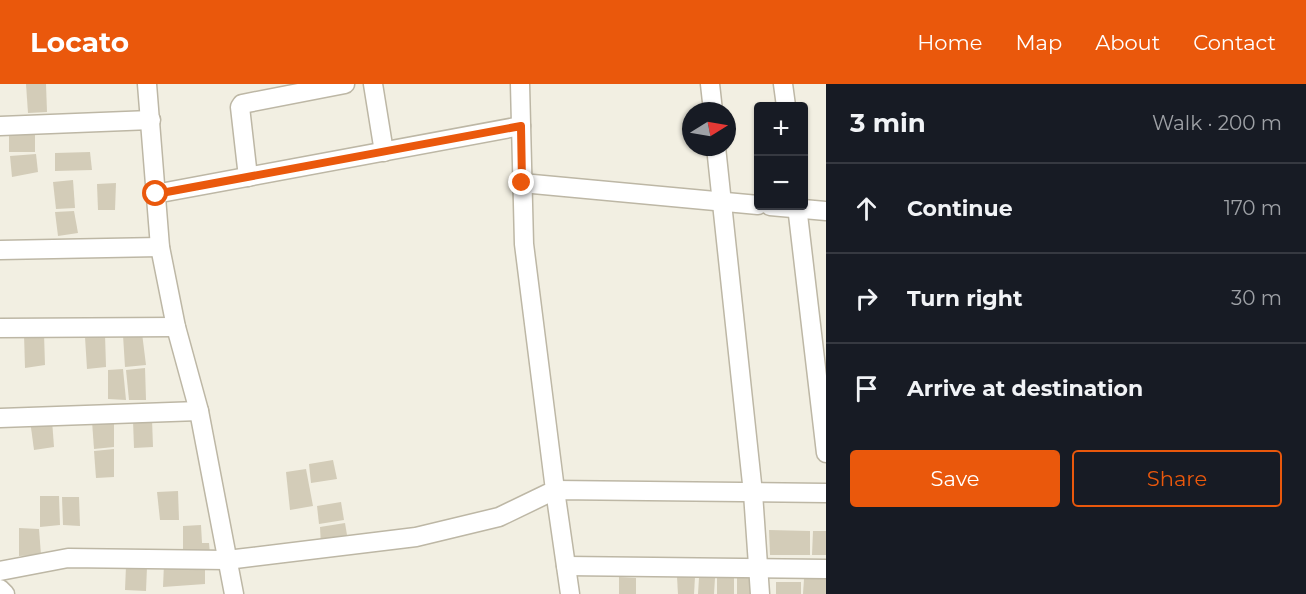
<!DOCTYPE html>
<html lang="en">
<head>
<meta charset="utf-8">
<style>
  body { margin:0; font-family:Montserrat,sans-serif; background:#242831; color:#f1f3f6 }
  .controls { position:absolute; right:18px; top:18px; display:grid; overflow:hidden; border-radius:6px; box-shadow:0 2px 4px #0004 }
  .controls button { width:54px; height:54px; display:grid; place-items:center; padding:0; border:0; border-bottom:2px solid #363941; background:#171b24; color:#f1f3f6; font:30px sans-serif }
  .compass { position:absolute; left:682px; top:18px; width:54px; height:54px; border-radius:50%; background:#171b24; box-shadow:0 2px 4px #0004; rotate:79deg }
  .stop { position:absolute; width:18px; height:18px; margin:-14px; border:4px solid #ea580c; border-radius:50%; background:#fff }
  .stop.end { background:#ea580c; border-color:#fff; box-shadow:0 2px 6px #0008 }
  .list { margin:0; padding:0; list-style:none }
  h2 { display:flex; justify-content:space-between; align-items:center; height:78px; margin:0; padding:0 24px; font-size:26px }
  h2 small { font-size:20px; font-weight:400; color:#9ea1a6 }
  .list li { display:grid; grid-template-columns:39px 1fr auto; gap:18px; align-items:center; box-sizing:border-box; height:90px; padding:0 24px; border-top:2px solid #363941 }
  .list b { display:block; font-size:22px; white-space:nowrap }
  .list em { font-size:20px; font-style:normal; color:#9ea1a6 }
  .actions { display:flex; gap:12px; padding:18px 24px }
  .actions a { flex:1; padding:14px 0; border:2px solid #ea580c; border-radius:6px; text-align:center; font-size:21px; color:#ea580c }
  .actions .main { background:#ea580c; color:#fff }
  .icon { flex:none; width:33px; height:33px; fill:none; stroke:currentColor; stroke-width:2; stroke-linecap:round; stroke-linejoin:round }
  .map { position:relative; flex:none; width:826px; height:510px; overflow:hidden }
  header { display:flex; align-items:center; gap:36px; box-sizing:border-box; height:84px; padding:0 30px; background:#ea580c; color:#fff }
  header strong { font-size:28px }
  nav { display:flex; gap:33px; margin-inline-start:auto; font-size:21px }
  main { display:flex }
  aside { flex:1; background:#171b24 }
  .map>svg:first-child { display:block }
  .building { fill:#d3ccb8 }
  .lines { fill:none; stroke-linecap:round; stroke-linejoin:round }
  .minor-casing { stroke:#bdb7a5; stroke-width:21 }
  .minor { stroke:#fff; stroke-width:18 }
  .route { stroke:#ea580c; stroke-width:8 }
</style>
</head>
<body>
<header>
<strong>Locato</strong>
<nav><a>Home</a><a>Map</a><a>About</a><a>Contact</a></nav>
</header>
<main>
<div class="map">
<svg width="826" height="510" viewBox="0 0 826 510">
  <rect width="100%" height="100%" fill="#f2efe2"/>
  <g class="building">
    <path d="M26,0h20l1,28 -19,1z"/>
    <path d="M35,48v20h-26v-18z"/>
    <path d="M90,68l2,18 -37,1v-18z"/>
    <path d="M36,70l2,18 -26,5 -2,-21z"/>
    <path d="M73,96l2,28 -19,1 -3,-27z"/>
    <path d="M116,99l-1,27h-17l-1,-26z"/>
    <path d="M74,127l4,22 -20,3 -3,-24z"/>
    <path d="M142,249l4,32 -21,2 -2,-32z"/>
    <path d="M24,250h20l1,31 -20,3z"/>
    <path d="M105,251l1,32 -19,2 -2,-32z"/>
    <path d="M145,284l1,32h-17l-3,-30z"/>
    <path d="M123,285l3,31 -18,-1v-29z"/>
    <path d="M152,335l1,28 -19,1 -1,-28z"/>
    <path d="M30,336h22l2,27 -20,3z"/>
    <path d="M114,336v27l-20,2 -2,-28z"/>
    <path d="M114,365v28l-18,1 -2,-27z"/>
    <path d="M333,376l4,19 -26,4 -2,-19z"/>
    <path d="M306,385l7,37 -23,4 -4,-38z"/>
    <path d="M178,407l1,29h-19l-3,-28z"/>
    <path d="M40,412h19l1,29 -20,2z"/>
    <path d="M62,413h17l1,29 -17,-1z"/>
    <path d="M341,418l3,18 -25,4 -2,-18z"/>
    <path d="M345,439l3,18 -27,5 -1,-19z"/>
    <path d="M201,441l1,18h7l1,11h-27v-28z"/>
    <path d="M19,444l20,1 2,26 -22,1z"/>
    <path d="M769,446l41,1v24h-40z"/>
    <path d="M813,447h13v24h-14z"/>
    <path d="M205,479v21l-42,3 1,-23z"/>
    <path d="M126,482l21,1 -1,24 -21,-1z"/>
    <path d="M619,493l17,1v16h-17z"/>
    <path d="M677,493h18l-1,17h-16z"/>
    <rect x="717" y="493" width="17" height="17"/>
    <rect x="737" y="493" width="19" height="17"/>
    <path d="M699,494h16l-1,16h-16z"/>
    <path d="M804,495h22v15h-23z"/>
    <rect x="776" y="498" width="25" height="12"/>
  </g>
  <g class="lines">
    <g class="minor-casing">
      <g id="minor">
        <path d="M147,0l13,163 16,80 23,84 35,183"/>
        <path d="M373,0l11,68"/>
        <path d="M710,0l3,27"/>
        <path d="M783,0l3,22"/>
        <path d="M0,42l151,-6"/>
        <path d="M716,63l37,346 7,101"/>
        <path d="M248,93l-8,-70 2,-3 103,-20"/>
        <path d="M522,99l236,22"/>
        <path d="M155,110l366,-68"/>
        <path d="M770,122l56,5"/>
        <path d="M797,122l29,247"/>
        <path d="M0,166l160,-3"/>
        <path d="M0,244l176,-1"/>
        <path d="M0,334l199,-7"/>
        <path d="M566,482l260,3"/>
        <path d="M0,487l68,-13 159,2 189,-23 83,-20 56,-27 -31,-246 -4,-160"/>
        <path d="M0,505l5,5"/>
        <path d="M570,510l-15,-104 271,3"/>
      </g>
    </g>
    <use href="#minor" class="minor"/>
  </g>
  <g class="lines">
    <path class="route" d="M156,110l365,-68 1,57"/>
  </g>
</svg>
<div class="controls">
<button>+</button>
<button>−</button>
</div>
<svg class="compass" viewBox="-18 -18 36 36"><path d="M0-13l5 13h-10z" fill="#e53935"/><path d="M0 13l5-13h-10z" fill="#9ea1a6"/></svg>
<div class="stop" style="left:156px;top:110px"></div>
<div class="stop end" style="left:522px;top:99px"></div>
</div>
<aside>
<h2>3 min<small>Walk · 200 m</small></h2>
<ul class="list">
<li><svg class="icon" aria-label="ahead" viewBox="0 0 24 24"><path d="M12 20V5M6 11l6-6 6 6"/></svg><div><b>Continue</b></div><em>170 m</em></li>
<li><svg class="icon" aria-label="right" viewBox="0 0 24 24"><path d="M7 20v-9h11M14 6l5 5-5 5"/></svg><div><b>Turn right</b></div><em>30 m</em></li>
<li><svg class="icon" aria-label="arrive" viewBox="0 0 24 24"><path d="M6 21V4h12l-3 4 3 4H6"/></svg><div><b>Arrive at destination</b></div></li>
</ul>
<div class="actions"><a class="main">Save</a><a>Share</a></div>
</aside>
</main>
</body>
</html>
